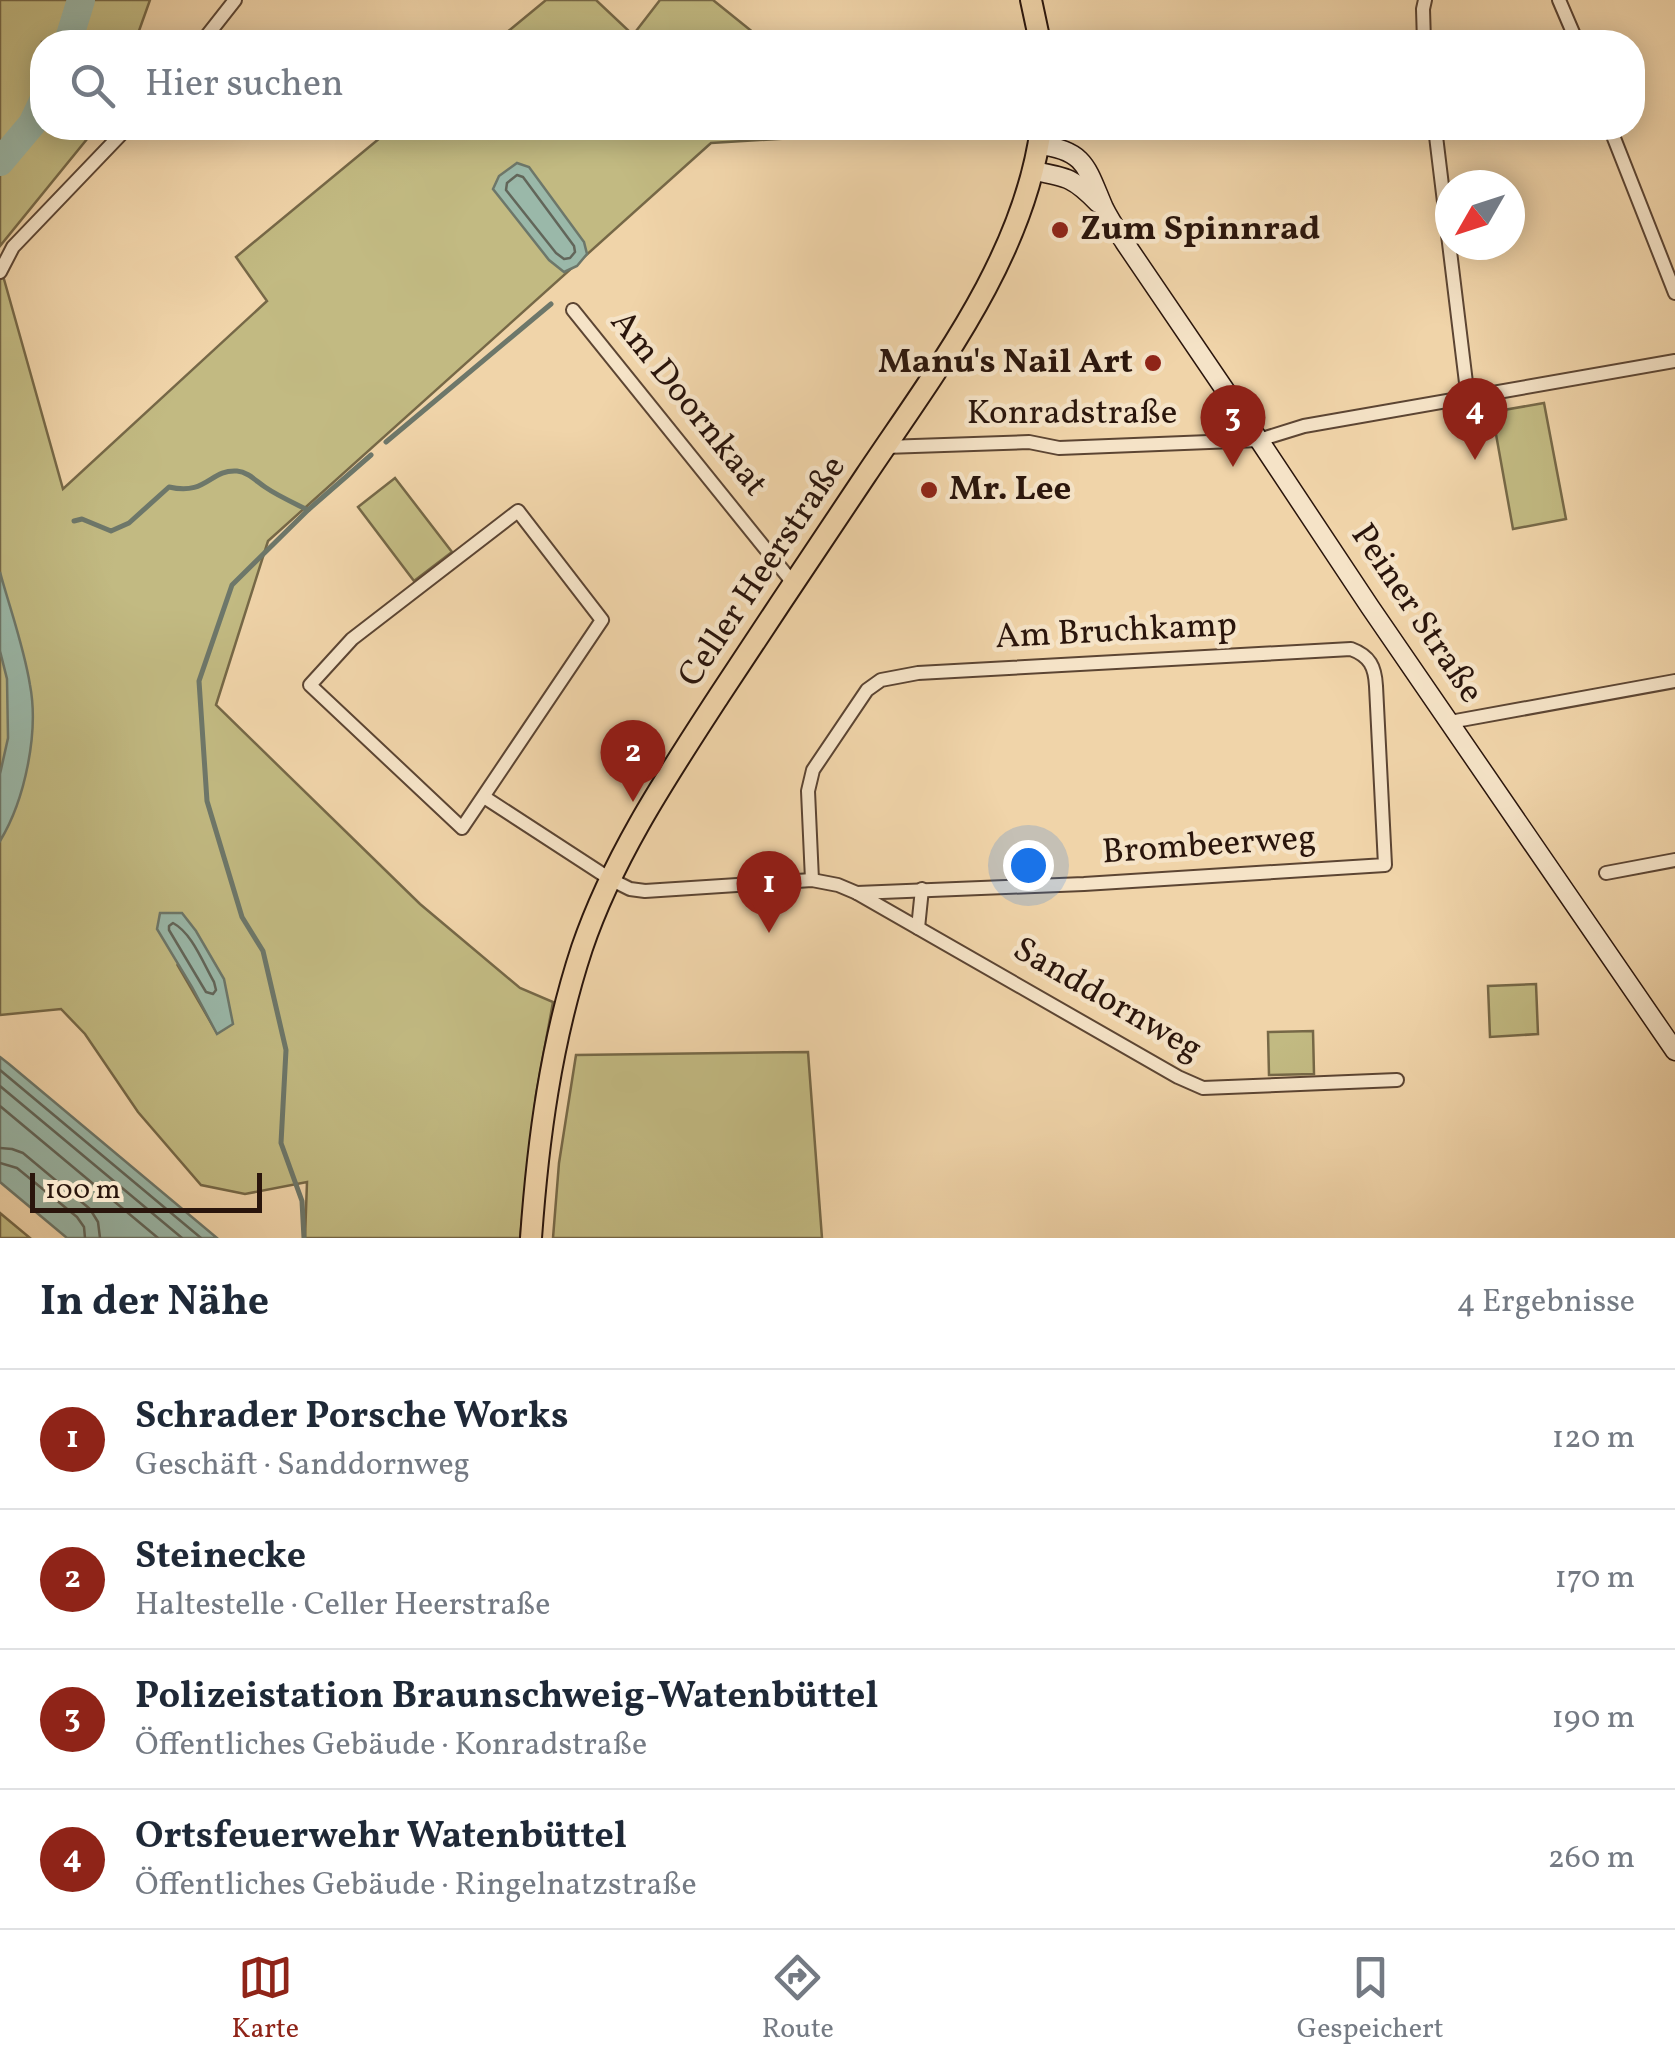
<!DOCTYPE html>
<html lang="de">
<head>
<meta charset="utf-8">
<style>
  body { margin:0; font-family:Vollkorn,serif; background:#f2f2f3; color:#1f2937 }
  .compass { position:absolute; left:1435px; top:170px; width:90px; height:90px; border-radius:50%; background:#fff; box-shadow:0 5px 25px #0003; rotate:231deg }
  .scale { position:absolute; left:30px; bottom:25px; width:232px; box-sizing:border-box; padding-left:10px; border:5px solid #2a150c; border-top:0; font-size:28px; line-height:35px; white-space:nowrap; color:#2a150c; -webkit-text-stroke:8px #f5e3c7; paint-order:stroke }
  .you { position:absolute; left:1028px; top:865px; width:35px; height:35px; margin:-25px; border:8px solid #fff; border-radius:50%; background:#1a73e8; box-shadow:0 0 0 15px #1a73e833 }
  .badge { display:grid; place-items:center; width:65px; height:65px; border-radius:50%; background:#8f2418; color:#fff; font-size:32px; font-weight:700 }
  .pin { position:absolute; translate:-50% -82px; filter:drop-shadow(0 2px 5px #0008) }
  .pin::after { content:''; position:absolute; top:52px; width:35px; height:30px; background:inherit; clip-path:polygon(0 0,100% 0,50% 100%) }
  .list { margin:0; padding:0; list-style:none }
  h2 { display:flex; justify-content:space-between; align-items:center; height:130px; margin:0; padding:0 40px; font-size:42px }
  h2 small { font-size:32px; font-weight:400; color:#747a83 }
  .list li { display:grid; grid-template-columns:65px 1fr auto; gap:30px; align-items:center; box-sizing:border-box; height:140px; padding:0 40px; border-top:2px solid #e0e1e3 }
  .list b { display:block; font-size:38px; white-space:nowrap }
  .list p { margin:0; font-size:32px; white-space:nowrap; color:#747a83 }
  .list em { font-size:32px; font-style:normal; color:#747a83 }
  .icon { flex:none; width:55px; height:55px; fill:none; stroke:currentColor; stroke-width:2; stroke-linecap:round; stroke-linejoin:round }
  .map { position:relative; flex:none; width:1675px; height:1238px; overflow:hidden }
  .search { position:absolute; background:#fff; box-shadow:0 5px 25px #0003; left:30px; right:30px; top:30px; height:110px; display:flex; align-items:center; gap:25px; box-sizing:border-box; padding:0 35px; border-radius:40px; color:#747a83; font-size:38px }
  .sheet { height:690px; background:#fff }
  nav { display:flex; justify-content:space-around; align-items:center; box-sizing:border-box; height:140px; border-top:2px solid #e0e1e3; background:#fff; font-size:28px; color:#747a83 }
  nav a { display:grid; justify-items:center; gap:5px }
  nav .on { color:#8f2418 }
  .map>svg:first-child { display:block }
  .green { fill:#c2ba82; stroke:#766847; stroke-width:2.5; fill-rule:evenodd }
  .water { fill:#9ab8a9; stroke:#6d776a; stroke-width:2.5 }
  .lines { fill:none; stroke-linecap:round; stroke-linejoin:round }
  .shore { stroke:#62665a; stroke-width:2.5 }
  .stream { stroke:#6d776a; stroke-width:5 }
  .river { stroke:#9ab8a9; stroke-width:28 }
  .street-casing { stroke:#5c4533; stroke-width:16 }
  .secondary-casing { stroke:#2a150c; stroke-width:21 }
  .primary-casing { stroke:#2a150c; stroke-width:24 }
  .street { stroke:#f5e3c7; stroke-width:12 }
  .secondary { stroke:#f5e3c7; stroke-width:18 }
  .primary { stroke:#f0d4a9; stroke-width:20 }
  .poi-dot { fill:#8f2418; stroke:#f5e3c7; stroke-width:4 }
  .labels { text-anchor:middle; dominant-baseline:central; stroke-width:9; stroke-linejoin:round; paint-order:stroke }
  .poi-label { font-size:35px; font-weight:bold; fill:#2a150c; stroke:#f5e3c7; text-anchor:start }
  .street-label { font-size:35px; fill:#2a150c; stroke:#f5e3c7 }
</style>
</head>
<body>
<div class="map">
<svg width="1675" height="1238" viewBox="0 0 1675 1238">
  <rect width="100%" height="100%" fill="#f0d4a9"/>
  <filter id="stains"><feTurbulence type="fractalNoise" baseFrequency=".002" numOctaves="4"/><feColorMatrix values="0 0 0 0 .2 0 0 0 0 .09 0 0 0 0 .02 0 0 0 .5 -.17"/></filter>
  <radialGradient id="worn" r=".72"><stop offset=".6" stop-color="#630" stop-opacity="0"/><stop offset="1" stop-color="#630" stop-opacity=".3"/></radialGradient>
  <g class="green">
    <path d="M0,0h150l-15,42h-93v86h54l-96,118z"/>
    <path d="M546,0h50l37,35 27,-35h53l52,42h-270z"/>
    <path d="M392,128h477l7,5 -165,10 -443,398 -52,164 204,199 100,84 33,14 -17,93 -16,143h-215l2,-56 -62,12 -44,-9 -63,-73 -53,-78 -24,-25 -61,6v-750l63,224 204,-188 -31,-44zM177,964l55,60 -15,9z"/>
    <path d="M1544,403l22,116 -53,10 -21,-117z"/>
    <path d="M395,478l57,74 -38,29 -56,-74z"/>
    <path d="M1536,984l2,50 -48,3 -2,-51z"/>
    <path d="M1313,1031l1,43 -45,1 -1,-43z"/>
    <path d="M808,1052l14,186h-269l6,-75 17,-108z"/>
    <path d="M0,1213l30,25h-30z"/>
  </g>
  <g class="water">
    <path d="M517,163l12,4 55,75 3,12 -10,12 -13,6 -15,-12 -56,-71 6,-13z"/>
    <path d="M0,572c10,37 24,75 30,113 9,47 -5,115 -30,156v-67l8,-36 -1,-59 -7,-28z"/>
    <path d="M160,913h22l14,18 28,48 9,45 -16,10 -25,-47 -35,-58z"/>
    <path d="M0,1057l9,7 208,174h-150l-67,-56z"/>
  </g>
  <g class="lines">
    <g class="shore">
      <path d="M517,175l6,2 51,69 1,6 -5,6 -6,1 -8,-6 -50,-63 1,-7z"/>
      <path d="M173,923c19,10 30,40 41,59l2,8 -3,4 -7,-2 -37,-62v-4z"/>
      <path d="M0,1070l201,168"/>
      <path d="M0,1086l182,152"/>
      <path d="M0,1106l158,132"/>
      <path d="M0,1148l12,1 11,4 67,56 8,13 2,16"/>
      <path d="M0,1163l17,5 60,49 7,10 1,11"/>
    </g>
    <g class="stream">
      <path d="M386,442l165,-138"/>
      <path d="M74,521l8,-2 29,12 18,-8 40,-36c38,9 41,-18 68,-16 11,1 19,10 28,16 13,9 29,16 43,23"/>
      <path d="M304,1238l-2,-37 -21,-58 5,-93 -23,-99 -21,-34 -35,-116 -8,-120 33,-96 76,-75 63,-55"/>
    </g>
    <g class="river">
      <path d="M68,42l13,-42"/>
      <path d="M0,162l32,-38 10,-21"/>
    </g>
    <g class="street-casing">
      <g id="street">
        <path d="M1559,0l18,42"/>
        <path d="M202,42l33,-42"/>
        <path d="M1424,42l-1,-33 2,-9"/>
        <path d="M1435,128l33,271"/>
        <path d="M1610,128l65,165"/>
        <path d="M0,272l13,-25 114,-119"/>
        <path d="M573,310l220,273"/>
        <path d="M885,447l144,-5 30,6 200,-8 45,-14 371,-65"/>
        <path d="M518,511l84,109 -140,208 -152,-143 42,-46z"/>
        <path d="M1450,722l225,-41"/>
        <path d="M484,797l126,82 20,10 15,2 167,-11 26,5 19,8 321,184 25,11 194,-8"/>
        <path d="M1606,873l69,-13"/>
        <path d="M812,880l-4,-89 5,-21 54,-80 14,-10 37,-7 433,-24c19,7 24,18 25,37l9,179 -301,19 -227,9"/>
        <path d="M918,928l4,-39"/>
      </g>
    </g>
    <g class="secondary-casing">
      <g id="secondary">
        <path d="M1039,145c47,5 48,24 65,63 6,12 14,24 21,35l134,197 111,167 305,444"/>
        <path d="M1034,171c33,6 40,7 64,32"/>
      </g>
    </g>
    <g class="primary-casing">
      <g id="primary">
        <path d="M1031,0l9,42"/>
        <path d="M531,1238c7,-98 20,-196 51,-290 31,-91 85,-172 137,-252 49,-74 97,-147 147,-221 71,-106 158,-218 175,-347"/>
      </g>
    </g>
    <use href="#street" class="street"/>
    <use href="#secondary" class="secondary"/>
    <use href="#primary" class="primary"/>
  </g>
  <g class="poi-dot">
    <circle cx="1060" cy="230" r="10"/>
    <circle cx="1153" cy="363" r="10"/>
    <circle cx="929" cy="490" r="10"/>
  </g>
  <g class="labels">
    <g class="poi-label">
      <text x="1080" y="230">Zum Spinnrad</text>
      <text x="1133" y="363" text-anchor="end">Manu's Nail Art</text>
      <text x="949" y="490">Mr. Lee</text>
    </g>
    <g class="street-label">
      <text transform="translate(688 404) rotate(51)">Am Doornkaat</text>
      <text x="1072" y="414">Konradstraße</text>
      <text transform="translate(763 572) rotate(-56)">Celler Heerstraße</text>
      <text transform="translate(1416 614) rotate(56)">Peiner Straße</text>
      <text transform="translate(1116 632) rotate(-3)">Am Bruchkamp</text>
      <text transform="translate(1209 846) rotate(-4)">Brombeerweg</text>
      <text transform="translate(1107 1000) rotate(30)">Sanddornweg</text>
    </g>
  </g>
  <rect width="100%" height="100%" filter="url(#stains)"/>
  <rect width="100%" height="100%" fill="url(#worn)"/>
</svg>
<svg class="compass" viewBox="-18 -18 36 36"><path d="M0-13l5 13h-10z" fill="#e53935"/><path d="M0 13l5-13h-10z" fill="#747a83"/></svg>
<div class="scale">100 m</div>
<div class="you"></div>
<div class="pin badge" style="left:769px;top:933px">1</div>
<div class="pin badge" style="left:633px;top:802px">2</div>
<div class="pin badge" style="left:1233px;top:467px">3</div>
<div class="pin badge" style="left:1475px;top:460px">4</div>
<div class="search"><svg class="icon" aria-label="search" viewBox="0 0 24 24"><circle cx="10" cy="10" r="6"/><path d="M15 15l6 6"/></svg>Hier suchen</div>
</div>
<section class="sheet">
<h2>In der Nähe<small>4 Ergebnisse</small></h2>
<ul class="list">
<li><span class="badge">1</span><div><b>Schrader Porsche Works</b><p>Geschäft · Sanddornweg</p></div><em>120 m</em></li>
<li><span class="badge">2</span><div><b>Steinecke</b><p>Haltestelle · Celler Heerstraße</p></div><em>170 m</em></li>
<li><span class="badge">3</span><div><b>Polizeistation Braunschweig-Watenbüttel</b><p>Öffentliches Gebäude · Konradstraße</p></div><em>190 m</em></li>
<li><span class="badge">4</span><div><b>Ortsfeuerwehr Watenbüttel</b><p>Öffentliches Gebäude · Ringelnatzstraße</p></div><em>260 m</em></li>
</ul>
</section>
<nav>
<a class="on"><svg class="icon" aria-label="map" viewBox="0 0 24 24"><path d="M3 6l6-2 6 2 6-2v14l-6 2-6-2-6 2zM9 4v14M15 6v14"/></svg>Karte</a>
<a><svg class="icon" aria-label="directions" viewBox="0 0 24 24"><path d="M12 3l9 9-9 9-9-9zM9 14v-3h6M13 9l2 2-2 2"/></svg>Route</a>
<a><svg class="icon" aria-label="saved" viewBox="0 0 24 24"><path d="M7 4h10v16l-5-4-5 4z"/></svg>Gespeichert</a>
</nav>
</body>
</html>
